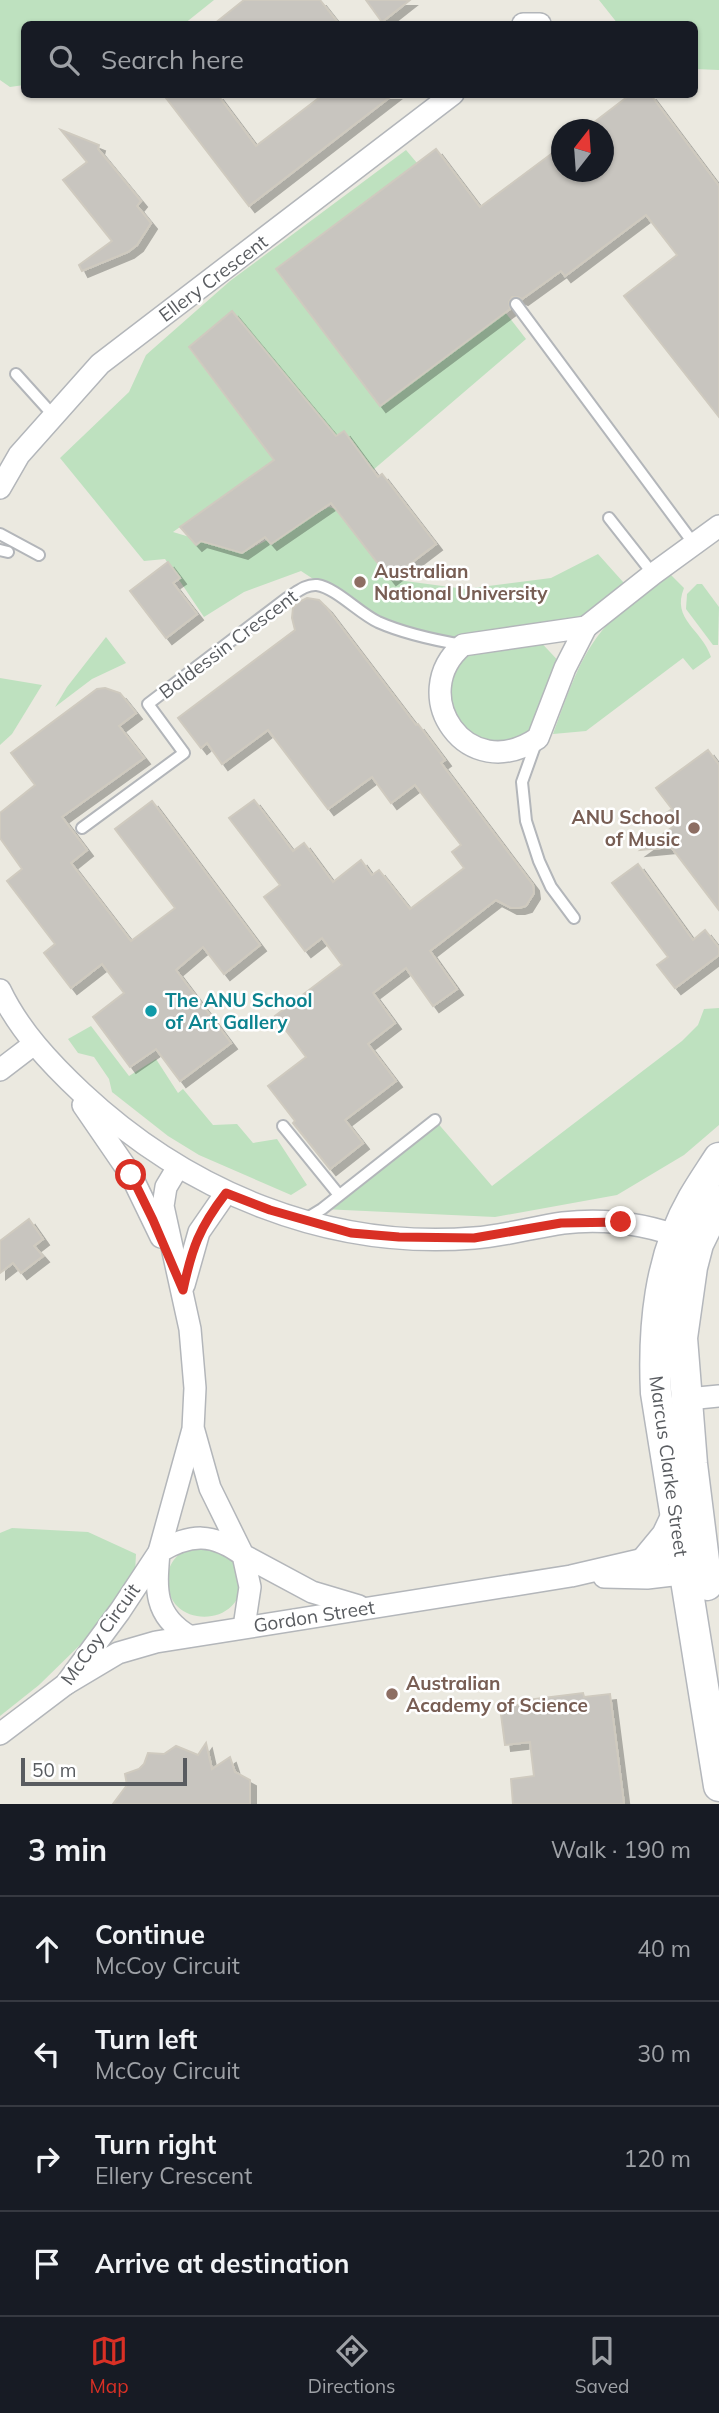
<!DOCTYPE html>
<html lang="en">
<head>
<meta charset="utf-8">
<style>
  body { margin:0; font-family:Mulish,sans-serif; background:#20242c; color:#f1f3f6 }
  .compass { position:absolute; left:551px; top:119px; width:63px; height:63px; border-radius:50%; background:#171b24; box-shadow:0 2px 5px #0004; rotate:17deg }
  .scale { position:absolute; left:21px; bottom:18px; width:166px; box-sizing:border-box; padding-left:7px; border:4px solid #595c60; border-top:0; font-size:19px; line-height:24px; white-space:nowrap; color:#595c60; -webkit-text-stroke:5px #fff; paint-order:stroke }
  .stop { position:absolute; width:21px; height:21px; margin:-16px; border:5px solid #d93025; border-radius:50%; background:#fff }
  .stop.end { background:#d93025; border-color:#fff; box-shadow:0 2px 7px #0008 }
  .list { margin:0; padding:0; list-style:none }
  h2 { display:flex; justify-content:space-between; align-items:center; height:91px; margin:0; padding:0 28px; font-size:30px }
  h2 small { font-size:23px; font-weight:400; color:#9ea1a6 }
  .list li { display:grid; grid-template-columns:46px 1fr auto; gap:21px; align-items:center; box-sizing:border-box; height:105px; padding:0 28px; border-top:2px solid #363941 }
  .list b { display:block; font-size:26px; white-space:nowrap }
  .list p { margin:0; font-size:23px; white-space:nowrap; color:#9ea1a6 }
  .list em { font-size:23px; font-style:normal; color:#9ea1a6 }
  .icon { flex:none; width:38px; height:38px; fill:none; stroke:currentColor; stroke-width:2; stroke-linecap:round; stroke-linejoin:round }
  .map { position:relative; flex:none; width:719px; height:1804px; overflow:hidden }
  .search { position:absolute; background:#171b24; box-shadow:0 2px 5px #0004; left:21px; right:21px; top:21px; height:77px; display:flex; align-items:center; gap:18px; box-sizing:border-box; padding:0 24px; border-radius:10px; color:#9ea1a6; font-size:26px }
  .sheet { height:511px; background:#171b24 }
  nav { display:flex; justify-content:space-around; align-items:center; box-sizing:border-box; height:98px; border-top:2px solid #363941; background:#171b24; font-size:19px; color:#9ea1a6 }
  nav a { display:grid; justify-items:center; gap:4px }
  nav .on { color:#d93025 }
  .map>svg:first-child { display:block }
  .green { fill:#bee1bf }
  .building { fill:#c8c5bf; stroke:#cfcabf; stroke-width:2; filter:url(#shadow) }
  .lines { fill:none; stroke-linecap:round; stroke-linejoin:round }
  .lane-casing { stroke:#b3b6ba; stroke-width:14 }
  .street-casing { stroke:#b3b6ba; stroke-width:24 }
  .secondary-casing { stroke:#b4b7bc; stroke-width:33 }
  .lane { stroke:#fff; stroke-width:10 }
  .street { stroke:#fff; stroke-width:21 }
  .secondary { stroke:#fff; stroke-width:30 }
  .route { stroke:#d93025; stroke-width:9 }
  .education-dot { fill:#8d6e63; stroke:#fff; stroke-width:2.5 }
  .culture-dot { fill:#0f9aa8; stroke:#fff; stroke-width:2.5 }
  .labels { text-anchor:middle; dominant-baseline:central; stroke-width:5; stroke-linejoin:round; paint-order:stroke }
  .street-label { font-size:19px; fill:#595c60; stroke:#fff }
  .education-label { font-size:19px; font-weight:bold; fill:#785e54; stroke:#fff; text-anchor:start }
  .culture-label { font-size:19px; font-weight:bold; fill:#0d838f; stroke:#fff; text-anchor:start }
</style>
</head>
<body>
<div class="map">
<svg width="719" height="1804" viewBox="0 0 719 1804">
  <defs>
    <filter id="shadow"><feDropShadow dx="6" dy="6" stdDeviation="0" flood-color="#0004"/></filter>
  </defs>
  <rect width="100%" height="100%" fill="#ebe9e0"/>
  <g class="green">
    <path d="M0,0h214l-30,24h-160v61l-14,2 -10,-7z"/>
    <path d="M599,0h120v70l-24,-1 -1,-45h-76z"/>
    <path d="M406,150l11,13 -141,106 229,43 21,27 -153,131 -29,-39 -8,5 -104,-124 -43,36 85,112 -101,72 70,21 86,-46 7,2 54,70 75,10 86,-11 47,-24 34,38 -46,35 -51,9 30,32 -27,70 -35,14 -57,-33 11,-69 -78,-28 -78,-51 -57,21 -40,25 -39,-58 -21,2 -84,-103 69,-66 17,-37 84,-74z"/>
    <path d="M671,575l13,13c-13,32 18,41 27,69l-18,13 -10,-12 -97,73 -33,3c14,-37 26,-78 53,-108 19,-20 43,-35 65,-51z"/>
    <path d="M697,584h5l17,23 -1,38h-5l-27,-36 1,-15z"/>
    <path d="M106,637l20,26 -34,16 -37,28 12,-20z"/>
    <path d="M0,678l42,7 -30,49 -12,11z"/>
    <path d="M719,1008v117l-35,30 -67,40 -122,22 -173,-8 113,-89 57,66 190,-145 16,-16 6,-16z"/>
    <path d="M91,1026l38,50 27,-17 22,34 5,-4 30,36 24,-1 16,19 24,-4 30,46 -16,10 -92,-40 -31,-19 -56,-44 -3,-13 -15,-22 -16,-4 -10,-14z"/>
    <path d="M12,1528l76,4 48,22 -1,19 -52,69 -44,43 -39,31v-183z"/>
    <path d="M195,1545l36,11c3,6 9,13 10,19 7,55 -79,56 -73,1 1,-16 13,-25 27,-31z"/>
  </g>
  <g class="building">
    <path d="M244,0h76l19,24h-125z"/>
    <path d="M366,0h44l-28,22z"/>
    <path d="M163,94h54l39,52 68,-52h70l-145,112z"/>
    <path d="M631,94h19l69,92v231l-95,-121 53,-41 -31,-40 -81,61 -4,-5 -39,28 -4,-2h-6l-3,5 1,7 -130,97 -104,-137 160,-120 44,58 82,-61v26h42v-42h-20z"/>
    <path d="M61,130l38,15 -1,4 43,52 -4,5 14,17 -14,22 -9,7 -46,19 -3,-6 33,-24 -49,-61 24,-18z"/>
    <path d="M232,311l104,125 8,-5 34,46 4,-3 54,70 -46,35 -59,-76 -60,41 -6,-7 -23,16 -41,-12 -5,4 -16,-18 94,-67 -85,-113z"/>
    <path d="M168,562l12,16 -7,5 24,31 -31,24 -36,-47z"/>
    <path d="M307,598l12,2 7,7 90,118 2,-1 27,36 -4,3 92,122 1,8 -8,13 -7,2h-8l-15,-8 -66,51 27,38 -24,17 -27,-38 -33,25 22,30 -27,21 28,37 -51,39 18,23 -33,26 -37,-46 2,-2 -27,-35 38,-29 -31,-41 67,-51 -20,-27 -17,13 -41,-54 16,-12 -51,-67 25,-18 39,51 11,-8 29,39 28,-22 11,15 7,-5 31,39 54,-41 -12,-16 9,-7 -46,-60 -24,18 -19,-26 -44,32 -60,-79 -46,34 -15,-21 -6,5 -23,-30 117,-88 -3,-12 1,-10 6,-6z"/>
    <path d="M105,688l15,5 16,20 -17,13 25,32 -82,59 25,33 -16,13 60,78 44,-33 -60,-79 37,-28 108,144 -36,29 -21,-27 -27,23 55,73 -51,38 -24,-32 -26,18 -37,-50 31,-24 -22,-29 -31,24 -27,-35 11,-9 -48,-63 15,-12 -22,-31v-25l35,-28 -24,-32 86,-64z"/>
    <path d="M708,750l11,15v145l-48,-63 -30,3 33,-24 -9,-12 7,-5 -16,-21z"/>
    <path d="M638,864l55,76 12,-10 14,18v7l-44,33 -18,-23 11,-8 -56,-74z"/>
    <path d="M29,1219l14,20 -9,7 9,10 -22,17 -8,-10 -13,10v-32z"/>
    <path d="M583,1693l1,4 26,-3 14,110h-111l-2,-25 23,-3 -4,-34 -25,3 -5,-38 27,-3 -1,-4z"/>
    <path d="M206,1743l6,26 18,-12 5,15 15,8v24h-137l14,-19 -2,-11 14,-5 5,-5 4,-11 16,1 12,-8 22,9z"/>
  </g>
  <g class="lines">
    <g class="lane-casing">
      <g id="lane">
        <path d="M516,304l178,240"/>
        <path d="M16,374l37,41"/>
        <path d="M609,518l44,56"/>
        <path d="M0,534l39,21"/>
        <path d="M0,550l8,2"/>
        <path d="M537,740l-15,42 4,39 13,40 12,26 23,31"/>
        <path d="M82,828l102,-75 -36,-49 139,-106c9,-5 18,-14 30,-13 19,3 42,28 61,37 27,12 56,18 85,23"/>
        <path d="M283,1126l56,69"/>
        <path d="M304,1220l18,-11 113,-89"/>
      </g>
    </g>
    <g class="street-casing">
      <g id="street">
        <path d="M523,24h17"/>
        <path d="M0,488l19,-33 81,-91 353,-270"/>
        <path d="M586,627l-21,41 -27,70c-71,49 -133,-44 -75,-93z"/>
        <path d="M586,627l67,-53 66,-48"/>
        <path d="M0,990c19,40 50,73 82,103 106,99 246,157 392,145 30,-2 60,-11 89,-15 44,-5 85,1 125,17"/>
        <path d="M0,1070l34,-26"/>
        <path d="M83,1105l48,70 30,62"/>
        <path d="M184,1285l15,-53 27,-39"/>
        <path d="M686,1402l12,-4 21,-2"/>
        <path d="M194,1431l16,57 33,67 69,37 47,14"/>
        <path d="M604,1577l43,1 51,-6"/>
        <path d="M189,1636c-36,-21 -33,-48 -30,-84 32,-19 54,-19 84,3l7,32 -6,40"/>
        <path d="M66,1684l52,-31 38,-11 415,-66 73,-17 18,-2"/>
        <path d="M0,1734l66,-50 54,-73 39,-59 34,-123 2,-41 -5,-59 -27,-123 3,-19 12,-20"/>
      </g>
    </g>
    <g class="secondary-casing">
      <g id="secondary">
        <path d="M719,1158c-9,14 -18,27 -26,41 -34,59 -40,128 -37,194l63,393"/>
        <path d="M648,1559l19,-23 9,-19"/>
        <path d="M707,1585l-15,-121 -10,-126 10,-71 6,-23 21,-43"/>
      </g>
    </g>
    <use href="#lane" class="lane"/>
    <use href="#street" class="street"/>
    <use href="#secondary" class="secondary"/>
  </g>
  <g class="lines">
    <path class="route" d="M131,1175l22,45 30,70c9,-42 16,-62 43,-97l44,17 81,23 48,4 75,1 87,-15 60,-1"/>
  </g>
  <g class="education-dot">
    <circle cx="360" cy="582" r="7"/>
    <circle cx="694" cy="828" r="7"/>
    <circle cx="392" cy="1694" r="7"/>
  </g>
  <circle class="culture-dot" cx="151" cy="1011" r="7"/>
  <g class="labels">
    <g class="street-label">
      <text transform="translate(213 278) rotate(-37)">Ellery Crescent</text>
      <text transform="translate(228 644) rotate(-37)">Baldessin Crescent</text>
      <text transform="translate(669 1466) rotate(82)">Marcus Clarke Street</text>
      <text transform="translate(314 1616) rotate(-9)">Gordon Street</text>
      <text transform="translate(100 1634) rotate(-54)">McCoy Circuit</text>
    </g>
    <g class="education-label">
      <text x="374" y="571">Australian<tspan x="374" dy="22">National University</tspan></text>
      <text x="680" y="817" text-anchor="end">ANU School<tspan x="680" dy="22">of Music</tspan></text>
      <text x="406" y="1683">Australian<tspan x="406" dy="22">Academy of Science</tspan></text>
    </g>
    <g class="culture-label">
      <text x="165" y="1000">The ANU School<tspan x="165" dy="22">of Art Gallery</tspan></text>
    </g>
  </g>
</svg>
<svg class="compass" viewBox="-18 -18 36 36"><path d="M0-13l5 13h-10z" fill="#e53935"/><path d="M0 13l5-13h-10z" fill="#9ea1a6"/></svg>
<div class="scale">50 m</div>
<div class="stop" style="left:131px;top:1175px"></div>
<div class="stop end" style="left:621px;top:1222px"></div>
<div class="search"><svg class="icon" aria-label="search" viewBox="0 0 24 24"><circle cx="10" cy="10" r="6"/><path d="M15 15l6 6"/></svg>Search here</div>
</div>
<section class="sheet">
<h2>3 min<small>Walk · 190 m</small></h2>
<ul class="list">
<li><svg class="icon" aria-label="ahead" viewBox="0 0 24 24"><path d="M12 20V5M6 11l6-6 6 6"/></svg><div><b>Continue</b><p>McCoy Circuit</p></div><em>40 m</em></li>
<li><svg class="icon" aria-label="left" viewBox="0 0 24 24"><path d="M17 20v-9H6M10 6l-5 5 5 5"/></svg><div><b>Turn left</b><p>McCoy Circuit</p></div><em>30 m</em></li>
<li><svg class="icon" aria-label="right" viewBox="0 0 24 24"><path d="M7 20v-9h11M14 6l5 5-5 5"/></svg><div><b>Turn right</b><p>Ellery Crescent</p></div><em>120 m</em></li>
<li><svg class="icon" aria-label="arrive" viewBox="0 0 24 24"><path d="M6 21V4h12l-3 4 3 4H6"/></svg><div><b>Arrive at destination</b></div></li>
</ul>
</section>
<nav>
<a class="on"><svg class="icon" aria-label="map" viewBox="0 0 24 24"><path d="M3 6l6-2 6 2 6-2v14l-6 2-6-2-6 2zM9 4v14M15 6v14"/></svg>Map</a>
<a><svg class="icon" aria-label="directions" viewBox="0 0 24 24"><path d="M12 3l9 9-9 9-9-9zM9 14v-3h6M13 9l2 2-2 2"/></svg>Directions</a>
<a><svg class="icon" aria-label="saved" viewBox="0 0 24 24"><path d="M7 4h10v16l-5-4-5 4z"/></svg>Saved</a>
</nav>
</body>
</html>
